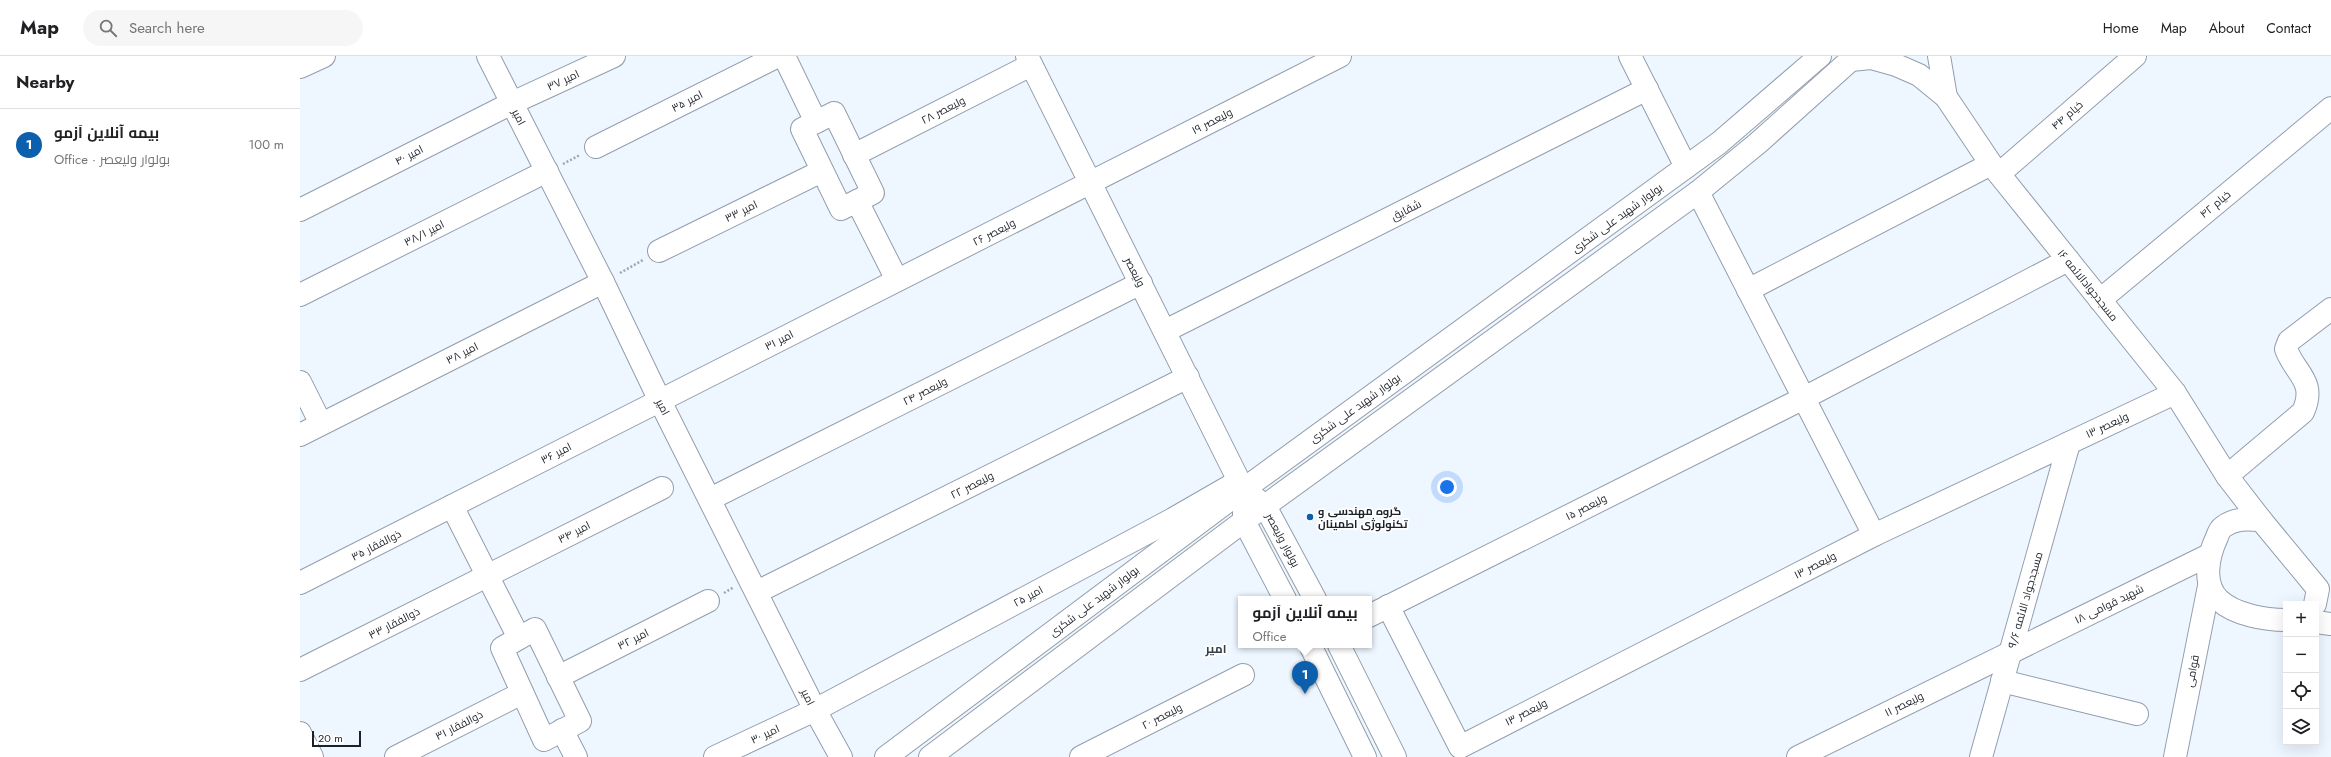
<!DOCTYPE html>
<html lang="en">
<head>
<meta charset="utf-8">
<style>
  body { margin:0; font-family:Jost,Cairo,sans-serif; background:#f6f6f6; color:#202124 }
  .controls { position:absolute; right:12px; bottom:12px; display:grid; overflow:hidden; border-radius:0px; box-shadow:0 4px 16px #0002 }
  .controls button { width:36px; height:36px; display:grid; place-items:center; padding:0; border:0; border-bottom:1px solid #e0e0e0; background:#fff; color:#202124; font:20px sans-serif }
  .scale { position:absolute; left:12px; bottom:10px; width:49px; box-sizing:border-box; padding-left:4px; border:2px solid #1e2228; border-top:0; font-size:11px; line-height:14px; white-space:nowrap; color:#1e2228; -webkit-text-stroke:3px #fff; paint-order:stroke }
  .you { position:absolute; left:1147px; top:431px; width:14px; height:14px; margin:-10px; border:3px solid #fff; border-radius:50%; background:#1a73e8; box-shadow:0 0 0 6px #1a73e833 }
  .badge { display:grid; place-items:center; width:26px; height:26px; border-radius:50%; background:#0c5fad; color:#fff; font-size:13px; font-weight:700 }
  .pin { position:absolute; translate:-50% -33px; filter:drop-shadow(0 1px 2px #0008) }
  .pin::after { content:''; position:absolute; top:21px; width:14px; height:12px; background:inherit; clip-path:polygon(0 0,100% 0,50% 100%) }
  .popup { position:absolute; left:938px; top:540px; width:134px; height:52px; box-sizing:border-box; display:grid; place-content:center; border-radius:0px; background:#fff; filter:drop-shadow(0 1px 3px #0005); font-size:13px; white-space:nowrap; color:#757577 }
  .popup b { font-size:15px; color:#202124 }
  .popup::after { content:''; position:absolute; left:50%; top:100%; margin-left:-8px; border:8px solid transparent; border-top-color:#fff }
  .list { margin:0; padding:0; list-style:none }
  h2 { display:flex; justify-content:space-between; align-items:center; height:52px; margin:0; padding:0 16px; font-size:17px }
  h2 small { font-size:13px; font-weight:400; color:#757577 }
  .list li { display:grid; grid-template-columns:26px 1fr auto; gap:12px; align-items:center; box-sizing:border-box; height:72px; padding:0 16px; border-top:1px solid #e0e0e0 }
  .list b { display:block; font-size:15px; white-space:nowrap }
  .list p { margin:0; font-size:13px; white-space:nowrap; color:#757577 }
  .list em { font-size:13px; font-style:normal; color:#757577 }
  .icon { flex:none; width:22px; height:22px; fill:none; stroke:currentColor; stroke-width:2; stroke-linecap:round; stroke-linejoin:round }
  .map { position:relative; flex:none; width:2031px; height:701px; overflow:hidden }
  header { display:flex; align-items:center; gap:24px; box-sizing:border-box; height:56px; padding:0 20px; background:#fff; border-bottom:1px solid #e0e0e0 }
  header strong { font-size:19px }
  nav { display:flex; gap:22px; margin-inline-start:auto; font-size:14px }
  .search { width:280px; height:36px; background:#f6f6f6; display:flex; align-items:center; gap:10px; box-sizing:border-box; padding:0 14px; border-radius:22px; color:#757577; font-size:15px }
  main { display:flex }
  aside { flex:1; background:#fff }
  .map>svg:first-child { display:block }
  .lines { fill:none; stroke-linecap:round; stroke-linejoin:round }
  .minor-casing { stroke:#939eac; stroke-width:24 }
  .major-casing { stroke:#939eac; stroke-width:24 }
  .path { stroke:#9ea5ad; stroke-width:2.5; stroke-dasharray:2 2; stroke-linecap:butt }
  .minor { stroke:#fff; stroke-width:22 }
  .major { stroke:#fff; stroke-width:22 }
  .poi-dot { fill:#0c5fad; stroke:#fff; stroke-width:1.5 }
  .labels { text-anchor:middle; dominant-baseline:central; stroke-width:3.5; stroke-linejoin:round; paint-order:stroke }
  .street-label { font-size:11px; fill:#1e2228; stroke:#fff }
  .poi-label { font-size:11px; font-weight:bold; fill:#1e2228; stroke:#fff; text-anchor:start }
  .neighbourhood-label { font-size:12px; font-weight:bold; fill:#36404c; stroke:#fff }
</style>
</head>
<body>
<header>
<strong>Map</strong>
<div class="search"><svg class="icon" aria-label="search" viewBox="0 0 24 24"><circle cx="10" cy="10" r="6"/><path d="M15 15l6 6"/></svg>Search here</div>
<nav><a>Home</a><a>Map</a><a>About</a><a>Contact</a></nav>
</header>
<main>
<aside>
<h2>Nearby<small></small></h2>
<ul class="list">
<li><span class="badge">1</span><div><b>بیمه آنلاین اَزمو</b><p>Office · بولوار ولیعصر</p></div><em>100 m</em></li>
</ul>
</aside>
<div class="map">
<svg width="2031" height="701" viewBox="0 0 2031 701">
  <rect width="100%" height="100%" fill="#eef6ff"/>
  <g class="lines">
    <g class="minor-casing">
      <g id="minor">
        <path d="M188,0l115,226 57,119 155,309 26,47"/>
        <path d="M484,0l32,66"/>
        <path d="M727,0l212,425 5,8 21,17 50,93"/>
        <path d="M1330,0l56,111"/>
        <path d="M1639,0l7,41"/>
        <path d="M1551,4l20,-2 25,7 23,10 27,22 45,67 184,229 52,83 34,44"/>
        <path d="M0,11l24,-11"/>
        <path d="M534,57l39,80 -32,16 -39,-80z"/>
        <path d="M296,91l182,-91"/>
        <path d="M554,99l177,-90"/>
        <path d="M1699,118l136,-118"/>
        <path d="M1398,136l176,343"/>
        <path d="M557,145l40,79"/>
        <path d="M0,154l212,-107 102,-47"/>
        <path d="M359,195l163,-80"/>
        <path d="M1448,234l243,-126"/>
        <path d="M0,239l247,-124"/>
        <path d="M1800,244l231,-192"/>
        <path d="M865,275l482,-242"/>
        <path d="M0,326l21,42"/>
        <path d="M0,379l303,-153"/>
        <path d="M1927,420l76,-64c14,-31 -8,-38 -17,-63l3,-8 42,-32"/>
        <path d="M410,443l431,-216"/>
        <path d="M944,446v19l41,78"/>
        <path d="M152,450l67,132"/>
        <path d="M0,527l1040,-527"/>
        <path d="M457,536l431,-215"/>
        <path d="M1088,550l72,141 414,-212 301,-142"/>
        <path d="M1069,560l435,-218 264,-138"/>
        <path d="M1986,564c-20,0 -51,-5 -67,-20 -17,-16 -11,-44 -2,-63 1,-3 3,-8 6,-10 12,-9 24,-8 38,-7l57,69 -3,15"/>
        <path d="M2016,566l15,2"/>
        <path d="M235,573l45,92 -36,19 -42,-92z"/>
        <path d="M1010,589l55,112"/>
        <path d="M1039,589l56,112"/>
        <path d="M0,614l362,-182"/>
        <path d="M258,621l150,-76"/>
        <path d="M1702,625l135,33"/>
        <path d="M262,674l14,27"/>
        <path d="M0,677l12,24"/>
        <path d="M96,701l126,-64"/>
        <path d="M415,701l100,-47 358,-191 66,-38"/>
        <path d="M781,701l162,-82"/>
        <path d="M1498,701l411,-202"/>
        <path d="M1681,701l88,-314"/>
        <path d="M1875,701l34,-171"/>
      </g>
    </g>
    <g class="major-casing">
      <g id="major">
        <path d="M586,701l358,-268 475,-346 101,-87"/>
        <path d="M630,701l314,-236 454,-329 60,-49 97,-87"/>
      </g>
    </g>
    <g class="path">
      <path d="M263,108l17,-9"/>
      <path d="M320,217l23,-13"/>
      <path d="M424,537l10,-6"/>
    </g>
    <use href="#minor" class="minor"/>
    <use href="#major" class="major"/>
  </g>
  <circle class="poi-dot" cx="1010" cy="461" r="4"/>
  <g class="labels">
    <g class="street-label">
      <text transform="translate(263 24) rotate(-25)">امیر ۳۷</text>
      <text transform="translate(387 45) rotate(-27)">امیر ۳۵</text>
      <text transform="translate(643 54) rotate(-27)">ولیعصر ۲۸</text>
      <text transform="translate(1767 59) rotate(-41)">خیام ۴۴</text>
      <text transform="translate(219 61) rotate(63)">امیر</text>
      <text transform="translate(912 65) rotate(-27)">ولیعصر ۱۹</text>
      <text transform="translate(109 99) rotate(-27)">امیر ۴۰</text>
      <text transform="translate(1915 148) rotate(-40)">خیام ۴۲</text>
      <text transform="translate(1106 154) rotate(-27)">شقایق</text>
      <text transform="translate(441 155) rotate(-26)">امیر ۳۳</text>
      <text transform="translate(1317 162) rotate(-36)">بولوار شهید علی شکری</text>
      <text transform="translate(694 176) rotate(-27)">ولیعصر ۲۶</text>
      <text transform="translate(124 177) rotate(-27)">امیر ۳۸/۱</text>
      <text transform="translate(835 216) rotate(63)">ولیعصر</text>
      <text transform="translate(1788 229) rotate(51)">مسجدجوادالائمه ۱۶</text>
      <text transform="translate(479 284) rotate(-27)">امیر ۳۱</text>
      <text transform="translate(162 297) rotate(-27)">امیر ۳۸</text>
      <text transform="translate(625 335) rotate(-27)">ولیعصر ۲۴</text>
      <text transform="translate(363 351) rotate(63)">امیر</text>
      <text transform="translate(1055 352) rotate(-36)">بولوار شهید علی شکری</text>
      <text transform="translate(1807 369) rotate(-25)">ولیعصر ۱۳</text>
      <text transform="translate(256 397) rotate(-27)">امیر ۳۶</text>
      <text transform="translate(672 429) rotate(-27)">ولیعصر ۲۲</text>
      <text transform="translate(1286 451) rotate(-27)">ولیعصر ۱۵</text>
      <text transform="translate(274 476) rotate(-27)">امیر ۳۴</text>
      <text transform="translate(983 484) rotate(62)">بولوار ولیعصر</text>
      <text transform="translate(76 489) rotate(-27)">ذوالفقار ۳۵</text>
      <text transform="translate(1515 509) rotate(-27)">ولیعصر ۱۳</text>
      <text transform="translate(728 540) rotate(-28)">امیر ۲۵</text>
      <text transform="translate(1725 544) rotate(-74)">مسجدجواد الائمه ۹/۶</text>
      <text transform="translate(794 545) rotate(-37)">بولوار شهید علی شکری</text>
      <text transform="translate(1809 548) rotate(-26)">شهید قوامی ۱۸</text>
      <text transform="translate(94 567) rotate(-27)">ذوالفقار ۳۳</text>
      <text transform="translate(333 583) rotate(-27)">امیر ۳۲</text>
      <text transform="translate(1892 615) rotate(-79)">قوامی</text>
      <text transform="translate(508 641) rotate(64)">امیر</text>
      <text transform="translate(1604 648) rotate(-26)">ولیعصر ۱۱</text>
      <text transform="translate(1226 656) rotate(-27)">ولیعصر ۱۳</text>
      <text transform="translate(862 660) rotate(-27)">ولیعصر ۲۰</text>
      <text transform="translate(159 669) rotate(-27)">ذوالفقار ۳۱</text>
      <text transform="translate(465 678) rotate(-25)">امیر ۳۰</text>
    </g>
    <g class="poi-label">
      <text x="1018" y="455">گروه مهندسی و<tspan x="1018" dy="13">تکنولوژی اطمینان</tspan></text>
    </g>
    <g class="neighbourhood-label">
      <text x="916" y="593">امیر</text>
    </g>
  </g>
</svg>
<div class="controls">
<button>+</button>
<button>−</button>
<button><svg class="icon" aria-label="locate" viewBox="0 0 24 24"><circle cx="12" cy="12" r="6"/><path d="M12 2v4M12 18v4M2 12h4M18 12h4"/></svg></button>
<button><svg class="icon" aria-label="layers" viewBox="0 0 24 24"><path d="M12 4l9 5-9 5-9-5zM3 14l9 5 9-5"/></svg></button>
</div>
<div class="scale">20 m</div>
<div class="you"></div>
<div class="pin badge" style="left:1005px;top:638px">1</div>
<div class="popup"><b>بیمه آنلاین اَزمو</b>Office</div>
</div>
</main>
</body>
</html>
